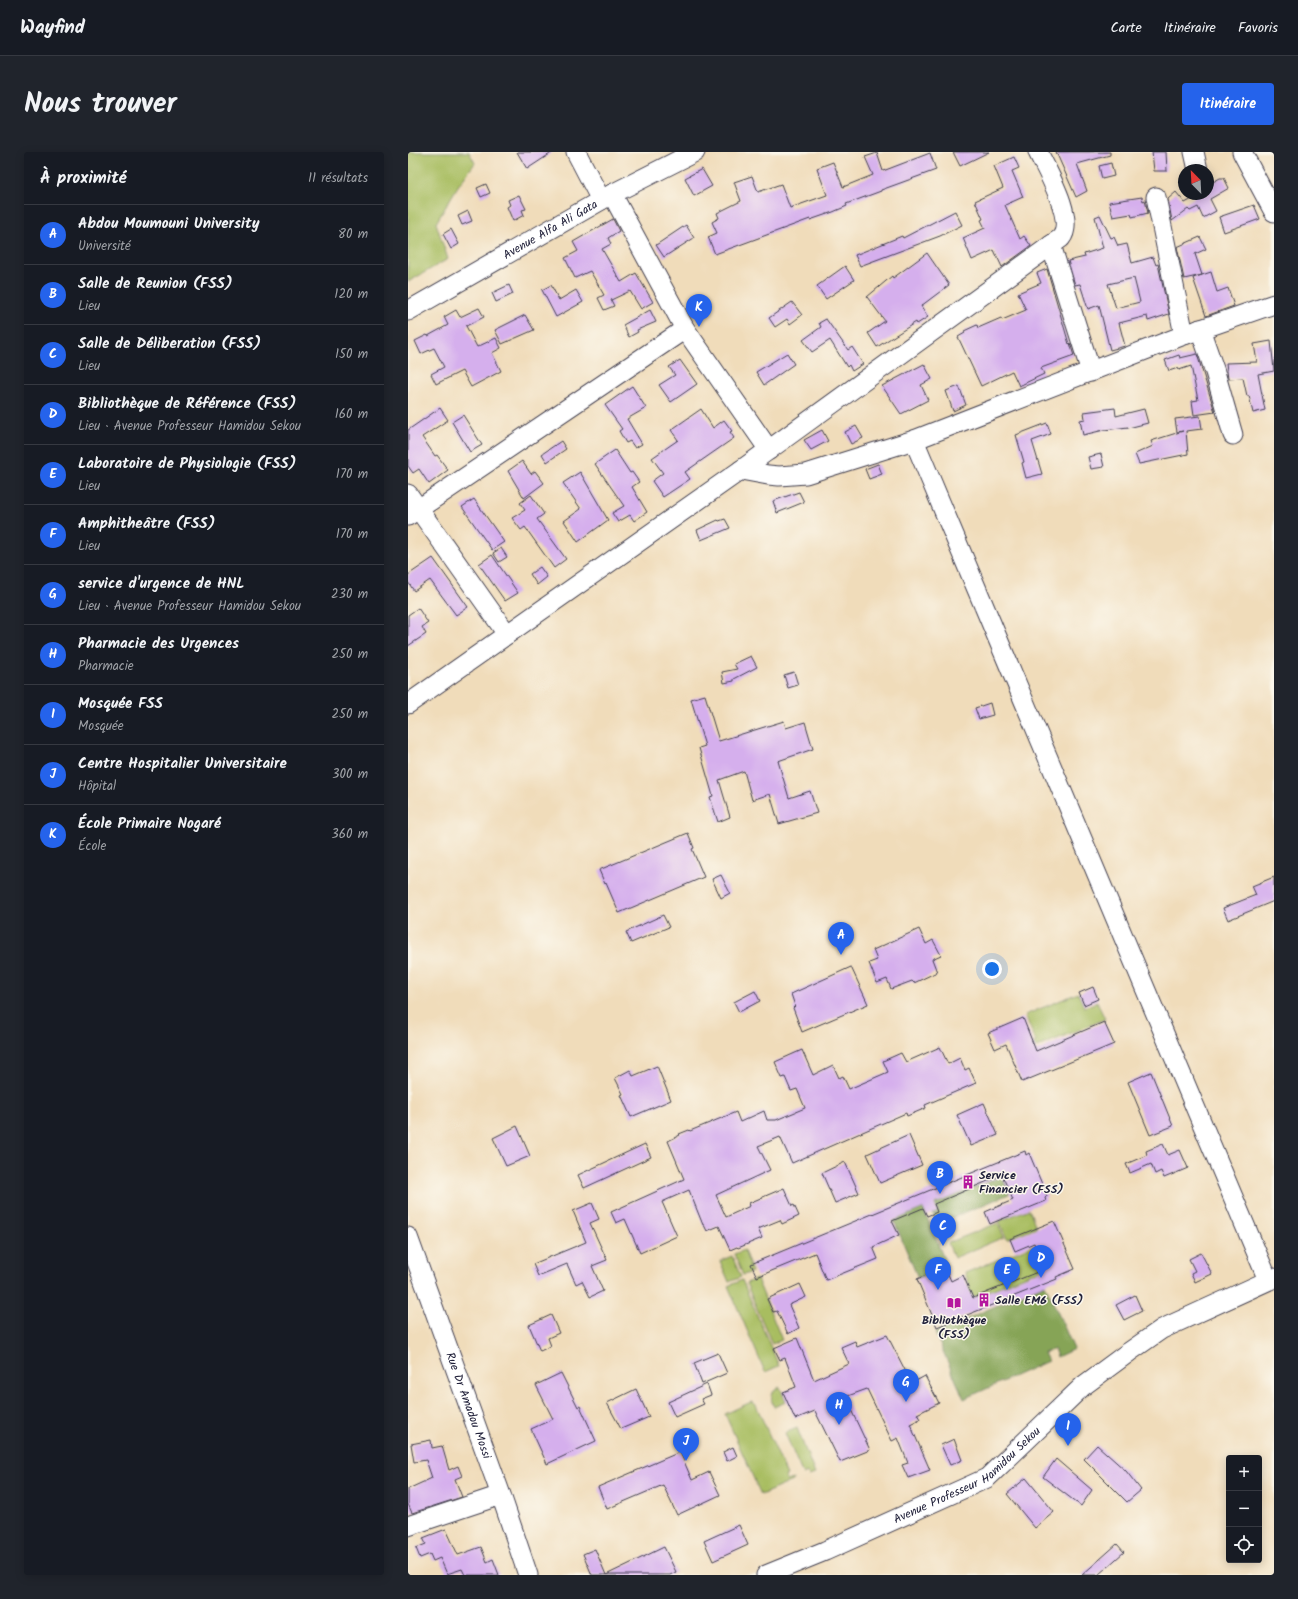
<!DOCTYPE html>
<html lang="fr">
<head>
<meta charset="utf-8">
<style>
  body { margin:0; font-family:Kalam,sans-serif; background:#20242c; color:#f1f3f6 }
  .controls { position:absolute; right:12px; bottom:12px; display:grid; overflow:hidden; border-radius:4px; box-shadow:0 2px 10px #0003 }
  .controls button { width:36px; height:36px; display:grid; place-items:center; padding:0; border:0; border-bottom:1px solid #363941; background:#171b24; color:#f1f3f6; font:20px sans-serif }
  .compass { position:absolute; left:770px; top:12px; width:36px; height:36px; border-radius:50%; background:#171b24; box-shadow:0 2px 10px #0003; rotate:336deg }
  .you { position:absolute; left:584px; top:817px; width:14px; height:14px; margin:-10px; border:3px solid #fff; border-radius:50%; background:#1a73e8; box-shadow:0 0 0 6px #1a73e833 }
  .badge { display:grid; place-items:center; width:26px; height:26px; border-radius:50%; background:#2563eb; color:#fff; font-size:13px; font-weight:700 }
  .pin { position:absolute; translate:-50% -33px; filter:drop-shadow(0 1px 2px #0008) }
  .pin::after { content:''; position:absolute; top:21px; width:14px; height:12px; background:inherit; clip-path:polygon(0 0,100% 0,50% 100%) }
  .list { margin:0; padding:0; list-style:none }
  h2 { display:flex; justify-content:space-between; align-items:center; height:52px; margin:0; padding:0 16px; font-size:17px }
  h2 small { font-size:13px; font-weight:400; color:#9ea1a6 }
  .list li { display:grid; grid-template-columns:26px 1fr auto; gap:12px; align-items:center; box-sizing:border-box; height:60px; padding:0 16px; border-top:1px solid #363941 }
  .list b { display:block; font-size:15px; white-space:nowrap }
  .list p { margin:0; font-size:13px; white-space:nowrap; color:#9ea1a6 }
  .list em { font-size:13px; font-style:normal; color:#9ea1a6 }
  .icon { flex:none; width:22px; height:22px; fill:none; stroke:currentColor; stroke-width:2; stroke-linecap:round; stroke-linejoin:round }
  .map { position:relative; flex:none; width:866px; height:1423px; overflow:hidden; border-radius:4px }
  header { display:flex; align-items:center; gap:24px; box-sizing:border-box; height:56px; padding:0 20px; background:#171b24; border-bottom:1px solid #363941 }
  header strong { font-size:19px }
  nav { display:flex; gap:22px; margin-inline-start:auto; font-size:14px }
  .intro { display:flex; align-items:center; justify-content:space-between; box-sizing:border-box; height:96px; padding:0 24px }
  h1 { margin:0; font-size:28px }
  .button { padding:10px 18px; border-radius:4px; background:#2563eb; color:#fff; font-size:14px; font-weight:700 }
  main { display:flex; gap:24px; padding:0 24px }
  aside { flex:1; background:#171b24; border-radius:4px; box-shadow:0 2px 10px #0003 }
  .map>svg:first-child { display:block }
  .green { fill:#a8bd61; stroke:#65704e }
  .forest { fill:#86a457; stroke:#546349 }
  .building { fill:#d5afed; fill-rule:evenodd }
  .lines { fill:none; stroke-linecap:round; stroke-linejoin:round }
  .minor-casing { stroke:#413e4e; stroke-width:21 }
  .minor { stroke:#fff; stroke-width:19 }
  .labels { text-anchor:middle; dominant-baseline:central; stroke-width:3; stroke-linejoin:round; paint-order:stroke }
  .street-label { font-size:12px; fill:#22223b; stroke:#fbf7ec }
  .poi-label { font-size:12px; font-weight:bold; fill:#22223b; stroke:#fbf7ec; text-anchor:start }
</style>
</head>
<body>
<header>
<strong>Wayfind</strong>
<nav><a>Carte</a><a>Itinéraire</a><a>Favoris</a></nav>
</header>
<div class="intro"><h1>Nous trouver</h1><a class="button">Itinéraire</a></div>
<main>
<aside>
<h2>À proximité<small>11 résultats</small></h2>
<ul class="list">
<li><span class="badge">A</span><div><b>Abdou Moumouni University</b><p>Université</p></div><em>80 m</em></li>
<li><span class="badge">B</span><div><b>Salle de Reunion (FSS)</b><p>Lieu</p></div><em>120 m</em></li>
<li><span class="badge">C</span><div><b>Salle de Déliberation (FSS)</b><p>Lieu</p></div><em>150 m</em></li>
<li><span class="badge">D</span><div><b>Bibliothèque de Référence (FSS)</b><p>Lieu · Avenue Professeur Hamidou Sekou</p></div><em>160 m</em></li>
<li><span class="badge">E</span><div><b>Laboratoire de Physiologie (FSS)</b><p>Lieu</p></div><em>170 m</em></li>
<li><span class="badge">F</span><div><b>Amphitheâtre (FSS)</b><p>Lieu</p></div><em>170 m</em></li>
<li><span class="badge">G</span><div><b>service d'urgence de HNL</b><p>Lieu · Avenue Professeur Hamidou Sekou</p></div><em>230 m</em></li>
<li><span class="badge">H</span><div><b>Pharmacie des Urgences</b><p>Pharmacie</p></div><em>250 m</em></li>
<li><span class="badge">I</span><div><b>Mosquée FSS</b><p>Mosquée</p></div><em>250 m</em></li>
<li><span class="badge">J</span><div><b>Centre Hospitalier Universitaire</b><p>Hôpital</p></div><em>300 m</em></li>
<li><span class="badge">K</span><div><b>École Primaire Nogaré</b><p>École</p></div><em>360 m</em></li>
</ul>
</aside>
<div class="map">
<svg width="866" height="1423" viewBox="0 0 866 1423">
  <rect width="100%" height="100%" fill="#fbf7ec"/>
  <filter id="ink" filterUnits="userSpaceOnUse"><feTurbulence type="fractalNoise" baseFrequency=".025" numOctaves="2"/><feDisplacementMap in="SourceGraphic" scale="8" xChannelSelector="R" yChannelSelector="G"/><feConvolveMatrix kernelMatrix="1 2 1 2 8 2 1 2 1" color-interpolation-filters="sRGB"/></filter>
  <filter id="wash" filterUnits="userSpaceOnUse"><feTurbulence type="fractalNoise" baseFrequency=".012" numOctaves="4" result="noise"/><feDisplacementMap in="SourceGraphic" scale="16" xChannelSelector="R" yChannelSelector="G"/><feGaussianBlur stdDeviation="0.9" result="paint"/><feColorMatrix in="noise" values="0 0 0 0 0 0 0 0 0 0 0 0 0 0 0 0 0 1.4 0 .05"/><feComposite in="paint" operator="in"/></filter>
  <g filter="url(#wash)">
    <rect width="100%" height="100%" fill="#f0dcba"/>
    <g class="green">
      <path d="M0,0h61l6,11 -17,23 -22,37 12,36 -40,23z"/>
      <path d="M670,841l6,14 13,-5 8,17 -87,36 2,-6 16,-7 -11,-27z"/>
      <path d="M621,1057l7,18 -29,12 -8,-18z"/>
      <path d="M590,1071l6,14 -50,21 -6,-15z"/>
      <path d="M626,1093l10,23 -79,33 -5,-11 10,-4 -5,-13z"/>
      <path d="M336,1098l8,22 -9,3 -9,-21z"/>
      <path d="M324,1104l9,21 -12,5 -9,-21z"/>
      <path d="M349,1127l25,61 -10,4 -26,-61z"/>
      <path d="M334,1128l37,86 -14,6 -37,-86z"/>
      <path d="M372,1235l6,15 -12,5c-4,-8 -4,-16 6,-20z"/>
      <path d="M343,1250l5,3 31,70 -2,1 2,5 6,-2v2l-32,14 -36,-81z"/>
      <path d="M389,1276l18,46 -6,2 -2,-3 -4,2 -18,-42z"/>
    </g>
    <g class="forest">
      <path d="M594,1024l7,18 -72,30 -4,-10 5,-2 -3,-8z"/>
      <path d="M515,1056l24,58 -29,12 -24,-57z"/>
      <path d="M637,1132l29,65 -17,8 -3,-8 -10,4 4,8 -84,38 -29,-66z"/>
    </g>
    <g id="blocks">
      <g class="building">
        <path d="M109,0h36l-26,17z"/>
        <path d="M545,0h36l-29,14z"/>
        <path d="M648,0h54v3l-33,9 10,27 -11,6z"/>
        <path d="M744,0h14l1,19h-13z"/>
        <path d="M469,1l6,18 47,-18 6,17 -55,20v1l-35,13 1,2 -14,6 -23,8v-1l-95,35 -7,-17 9,-4 -5,-11 7,-4 -2,-5 24,-12 -7,-19 18,-6 6,16 23,-8 9,24 37,-13 -10,-27 16,-6 10,25 30,-12 -8,-18z"/>
        <path d="M606,5l5,11 -7,3 11,26 -18,8 15,34 4,-3 7,10 -29,21 -8,-17 -22,10 -9,-22 22,-10 -4,-8 2,-1 -8,-18 28,-13 -9,-22z"/>
        <path d="M703,11l3,13 -12,3 -3,-13z"/>
        <path d="M294,17l10,17 -18,10 -9,-18z"/>
        <path d="M812,26h4l5,10 -19,11 6,12 -13,7 -5,-11 -8,4 -2,-2 -16,12 -4,-22 8,-7 9,11 9,-5 -2,-4h16v-9z"/>
        <path d="M78,32l4,9 -9,4 -4,-9z"/>
        <path d="M111,43l7,14 -4,1 2,5 -11,6 -6,-14 3,-2 -2,-5z"/>
        <path d="M734,45l1,4 2,-1 3,13 -16,4 -1,-3 -18,3 -4,-15z"/>
        <path d="M846,53l6,14 -36,13 -5,-15z"/>
        <path d="M60,59l4,10 -10,4 -4,-9z"/>
        <path d="M547,59l7,14 -22,11 -80,30 -5,-11 47,-19 1,2z"/>
        <path d="M692,63l11,23 3,-1 4,9 9,-2 5,19 21,-6 3,8 2,-1 11,50 -21,7 -1,-5 -28,7 6,23 -15,4 -11,-45 -11,4 -8,-25 -5,1 -7,-24 17,-4 -1,-3 19,-6 -8,-31zM726,126l6,24 -24,6 -8,-24z"/>
        <path d="M205,67l6,12 -11,7 3,6 -9,5 19,33 15,-9 17,29 -12,7 -11,-18 -19,9 3,6 -10,4 -6,-12 6,-3 -14,-24 -15,7 -10,-20 13,-7 -5,-9z"/>
        <path d="M278,73l8,13 -30,19 -8,-12z"/>
        <path d="M43,77l8,15 -8,5 -8,-15z"/>
        <path d="M792,85l6,12 -11,5 7,21 -18,4 -7,-32z"/>
        <path d="M519,101l22,32 -28,21 7,11 -11,7 -1,-2 -39,25 -9,-14 17,-12 -18,-24 25,-21 1,2z"/>
        <path d="M437,114l9,14 -28,19 -9,-13z"/>
        <path d="M639,117l22,75 1,-1 4,13 -33,12 3,6 -25,12 -7,-15 -31,15 -23,-49 7,-4 -1,-2 13,-6 1,3 23,-10 1,2 24,-10 -8,-17 23,-10 -4,-10z"/>
        <path d="M803,120l6,20 11,-4 6,18 -28,10 -13,-38z"/>
        <path d="M101,133l4,9 -17,8 -4,-9z"/>
        <path d="M143,133l8,15 17,-10 7,12 -27,15 -14,-27z"/>
        <path d="M384,150l10,13 -12,9 -3,-5 -12,8 -6,-9z"/>
        <path d="M71,156l5,9 -18,9 11,21 19,-9 5,10 -9,5 9,18 -30,16 -9,-16 -26,13 -5,-10 13,-7 -10,-19 -13,6 -6,-13 12,-6 1,1 20,-11 -4,-8 12,-7 4,7z"/>
        <path d="M242,158l6,12 -19,8 1,2 -9,5 -6,-12z"/>
        <path d="M117,163l9,15 -32,14 -7,-14z"/>
        <path d="M418,167l22,31 4,-3 11,17 -11,7 -3,-6 -2,2 -17,-27 -18,12 -9,-12 18,-13 -2,-4z"/>
        <path d="M863,189l3,30 -16,3 7,36 -12,3 -4,-17h-2l-4,-18 -15,1 -2,-16 31,-1 -3,-18z"/>
        <path d="M379,201l7,11 -30,21 -8,-13z"/>
        <path d="M789,202l18,58 -21,3 -2,-14 6,-1 -7,-34 -12,4 -1,-2 -9,3 -4,-11 14,-5 1,3z"/>
        <path d="M272,208l17,24 -26,18 -12,-17 16,-10 -6,-8z"/>
        <path d="M516,212l8,15 -11,6 7,15 -27,14 -19,-28z"/>
        <path d="M224,234l14,22 -19,11 15,25 -7,4 -5,-7 -4,2 -7,-12 3,-2 -17,-24z"/>
        <path d="M551,234l7,19 -13,6 -7,-20z"/>
        <path d="M32,256l8,12 -26,17 13,19 2,-1 11,15 -19,14 -10,-15 -6,4 -5,-7v-36z"/>
        <path d="M707,256l1,8 28,-7 4,14 -20,5v-1l-24,3 -21,5 -3,-15 5,-1 -1,-7z"/>
        <path d="M293,257l12,19 11,-8 8,11 -2,1 4,6 -49,34 5,7 -27,18 -11,-16 11,-8 -11,-15 26,-18 -7,-10z"/>
        <path d="M55,263l19,30 -12,7 -18,-30z"/>
        <path d="M792,264l2,13 -16,2 2,23 -49,10 -4,-10 18,-8 -2,-5 32,-10 -6,1 -2,-13z"/>
        <path d="M639,271l4,11 -19,7 10,33 -16,4 -4,-15 2,-1 -8,-27z"/>
        <path d="M448,274l7,12 -12,6 -6,-12z"/>
        <path d="M414,278l6,11 -17,9 -7,-10z"/>
        <path d="M153,289l5,8 -19,13 -5,-8z"/>
        <path d="M207,298l15,23 2,-1 7,10 -7,5 15,25 -13,9 -4,-6 -12,7 -6,-9 12,-7 -29,-42z"/>
        <path d="M693,302l3,13 -13,2 -3,-12z"/>
        <path d="M114,309l9,13 4,-3 9,12 -20,15 -16,-27z"/>
        <path d="M470,312l4,10 -13,5 -4,-10z"/>
        <path d="M172,320l28,48 -30,22 -14,-21 17,-12 -18,-26z"/>
        <path d="M391,340l5,10 -27,11 -4,-12z"/>
        <path d="M123,343l13,19 -7,5 29,40 -12,9 -29,-41 -4,3 -9,-12 13,-8 -5,-7z"/>
        <path d="M66,347l30,43 -12,8 -30,-43z"/>
        <path d="M317,367l5,9 -29,12 -4,-10 21,-10 1,1z"/>
        <path d="M93,396l6,9 -8,5 -6,-9z"/>
        <path d="M84,403l26,38 -13,8 -26,-37z"/>
        <path d="M25,406l35,49 -12,8 -26,-35 -16,11 -6,-9v-7z"/>
        <path d="M132,415l7,10 -10,8 -7,-11z"/>
        <path d="M10,456l10,15 -6,4 4,7 -18,12v-31z"/>
        <path d="M343,504l6,11 -23,12v2l-10,2 -2,-11 15,-3 -3,-5z"/>
        <path d="M386,520l4,13 -10,3 -4,-13z"/>
        <path d="M297,543l14,46 65,-20 2,7 19,-6 8,27 -35,12 11,37 21,-7 7,22 -38,11 -9,-30 -18,6 -8,-29 -25,9 11,37 -12,5 -8,-25 3,-1 -14,-48 6,-2 -14,-47z"/>
        <path d="M582,551l3,12 -14,4 -4,-11z"/>
        <path d="M280,681l6,15 -2,1 12,28 -85,36 -13,-30 -1,1 -6,-14z"/>
        <path d="M313,723l9,18 -9,5 -9,-19z"/>
        <path d="M866,725v24l-46,19 -5,-12 33,-13 -4,-9z"/>
        <path d="M255,763l6,12 -38,16 -5,-11z"/>
        <path d="M511,777l7,15 7,-4 8,15 -9,4 5,13 -23,11 -2,-2 -21,8 -4,-10 -10,4 -8,-20 8,-3 -4,-10z"/>
        <path d="M443,815l17,37 -66,28 -9,-24 2,-2 -4,-12z"/>
        <path d="M685,835l5,12 -14,6 -5,-12z"/>
        <path d="M347,839l5,10 -21,11 -5,-10z"/>
        <path d="M615,866l13,33 68,-29 10,22 -92,38 -16,-38 -11,5 -7,-16z"/>
        <path d="M532,895l8,17 12,-6 5,12 4,-2 7,15 -51,22 1,3 -19,8 -1,-3 -114,50 -12,-26 -22,9 12,24 -54,25 10,22 24,-11 -1,-3 35,-15 8,18 2,-1 5,11 -17,8 -2,-4 -22,9 4,9 -24,10 -1,-1 -7,3 -11,-24 -12,5 -3,-6h-1l-14,-35 -27,12 15,34 -37,17 -15,-34 -9,4 -5,-11 73,-33 -16,-38 12,-6 -1,-1 10,-4 1,1 46,-19 4,10 24,-11 3,9h9l29,-12 -8,-19 -6,2 -6,-14 -3,1 -7,-16 27,-12 11,25 20,-10 6,13 4,-2 6,13 39,-17 -5,-11 18,-8 5,9z"/>
        <path d="M249,914l14,34 -40,17 -10,-22 2,-1 -8,-16 15,-8 3,6z"/>
        <path d="M743,920l22,54 -23,9 -22,-53z"/>
        <path d="M576,951l14,32 -27,11 -14,-31z"/>
        <path d="M109,974l13,30 -24,10 -13,-28z"/>
        <path d="M501,983l13,30 -42,18 -13,-29z"/>
        <path d="M237,992l6,13 -67,31 -6,-13z"/>
        <path d="M755,992l5,11 12,-5 8,18 -24,10 -3,-7 -6,3 -4,-10 -21,9 -4,-9 21,-9 -1,-4z"/>
        <path d="M617,999l1,4 3,-2 18,43 -2,2 1,3 -56,23 -5,-12 28,-12 -11,-25 -68,29 3,8 -10,4 -4,-8 -31,13 7,14 -26,12 5,12 -52,21 -11,-27 -58,24 -6,-13z"/>
        <path d="M437,1010l14,31 -24,10 -13,-30z"/>
        <path d="M184,1051l7,16 -9,4 17,37 -15,6 11,25 -13,6 -8,-16 -6,3 -9,-20 -29,12 -5,-12 53,-22 -13,-31z"/>
        <path d="M646,1069l21,48 -19,8 1,2 -120,48 -20,-48 28,-12 6,14 12,-6 10,23 72,-29 -11,-26 -19,8 -5,-12z"/>
        <path d="M793,1101l11,21 -17,8 -4,-9 4,-2 -6,-12z"/>
        <path d="M392,1132l6,13 -17,8 10,23 -11,6 -11,-23 -4,1 -6,-13z"/>
        <path d="M727,1143l7,16 -18,9 -8,-15z"/>
        <path d="M143,1163l8,18 -11,5 3,8 -11,5 -11,-26z"/>
        <path d="M479,1183l20,39 4,-1 3,9 11,-6 14,27 -22,11 3,5 -10,5 20,46 -22,8 -6,-13 6,-2 -10,-25 -6,3 -25,-52 -22,8 25,53 -30,12 -25,-51 -20,8 -12,-27 13,-5 -11,-29 -5,2 -6,-12 23,-10 17,42 35,-16 -8,-17 14,-6 2,6z"/>
        <path d="M310,1201l9,20 -25,11 -8,-21z"/>
        <path d="M153,1221l17,34 2,-1 16,35 -49,23 -16,-35 22,-10 -17,-34z"/>
        <path d="M299,1232l4,11 -10,4 3,5 -29,13 -7,-15z"/>
        <path d="M228,1237l13,28 -28,12 -14,-26z"/>
        <path d="M546,1287l8,21 -12,5 -9,-20z"/>
        <path d="M23,1288l1,8 10,-2 7,24 9,-4 4,10 -7,3 7,18 -50,16 -4,-9v-15l24,-11 -6,-18 -12,2 -3,-18z"/>
        <path d="M689,1293l29,26 15,19 -14,12 -43,-43z"/>
        <path d="M325,1295l4,9 -10,5 -4,-9z"/>
        <path d="M272,1300l12,28 17,-8 11,23 -43,20 -14,-30 -56,24 -9,-22z"/>
        <path d="M648,1307l36,31 -11,16 -38,-29z"/>
        <path d="M618,1326l28,34 -19,16 -28,-34z"/>
        <path d="M331,1373l9,20 -35,16 -9,-20z"/>
        <path d="M38,1377l12,26 23,-8 6,15 6,-3 6,16h-34l-3,-6 -15,5 -7,-16 -7,3 -3,-7 -10,4 -4,-10 10,-4 -3,-6z"/>
        <path d="M709,1392l7,8 -26,23h-16z"/>
        <path d="M256,1395l12,25 -6,3h-64z"/>
        <path d="M187,1397l11,26h-14l-9,-21z"/>
      </g>
    </g>
  </g>
  <g filter="url(#ink)">
    <use href="#blocks" fill-opacity="0" stroke="#413e4e" stroke-width="1"/>
    <g class="lines">
      <g class="minor-casing">
        <g id="minor">
          <path d="M168,0l25,48"/>
          <path d="M786,0l4,18"/>
          <path d="M834,0l32,60"/>
          <path d="M204,42l73,135 84,121"/>
          <path d="M748,45l28,138"/>
          <path d="M643,93l40,127"/>
          <path id="s1" d="M0,159l204,-117 83,-42"/>
          <path d="M792,177l15,43 18,63"/>
          <path d="M506,288l354,840"/>
          <path d="M333,318l27,5 11,1 27,-2 108,-34 270,-105 90,-31"/>
          <path d="M0,342l99,140"/>
          <path d="M0,364l277,-187"/>
          <path d="M0,552l333,-234 320,-232c15,-18 -14,-67 -23,-86"/>
          <path id="s2" d="M0,1085l93,258 27,80"/>
          <path d="M0,1374l93,-31"/>
          <path id="s3" d="M358,1423l59,-24 162,-73 96,-92 46,-34 33,-23 112,-51"/>
        </g>
      </g>
      <use href="#minor" class="minor"/>
    </g>
  </g>
  <defs>
    <g id="building-bare" transform="scale(1.08)"><path d="M-4-6H4V6H1V3H-1V6H-4ZM-2.5-4.3h1.7v1.8h-1.7ZM.8-4.3h1.7v1.8H.8ZM-2.5-1h1.7V.8h-1.7ZM.8-1h1.7V.8H.8Z" fill="#b5179e" stroke="#fbf7ec" stroke-width="2.5" paint-order="stroke"/></g>
    <g id="library-bare" transform="scale(1.08)"><path d="M-6-4Q-3-5.5-.7-3.5V5Q-3 3-6 4ZM6-4Q3-5.5 .7-3.5V5Q3 3 6 4Z" fill="#b5179e" stroke="#fbf7ec" stroke-width="2.5" paint-order="stroke"/></g>
  </defs>
  <g fill-rule="evenodd">
    <use href="#building-bare" x="560" y="1030"/>
    <use href="#building-bare" x="576" y="1148"/>
    <use href="#library-bare" x="546" y="1151"/>
  </g>
  <g class="labels">
    <g class="street-label">
      <text stroke="none"><textPath href="#s1" startOffset="164">Avenue Alfa Ali Gata</textPath></text>
      <text stroke="none"><textPath href="#s2" startOffset="179">Rue Dr Amadou Mossi</textPath></text>
      <text stroke="none"><textPath href="#s3" startOffset="226">Avenue Professeur Hamidou Sekou</textPath></text>
    </g>
    <g class="poi-label">
      <text x="571" y="1023">Service<tspan x="571" dy="14">Financier (FSS)</tspan></text>
      <text x="587" y="1148">Salle EM6 (FSS)</text>
      <text x="546" y="1168" text-anchor="middle">Bibliothèque<tspan x="546" dy="14">(FSS)</tspan></text>
    </g>
  </g>
</svg>
<div class="controls">
<button>+</button>
<button>−</button>
<button><svg class="icon" aria-label="locate" viewBox="0 0 24 24"><circle cx="12" cy="12" r="6"/><path d="M12 2v4M12 18v4M2 12h4M18 12h4"/></svg></button>
</div>
<svg class="compass" viewBox="-18 -18 36 36"><path d="M0-13l5 13h-10z" fill="#e53935"/><path d="M0 13l5-13h-10z" fill="#9ea1a6"/></svg>
<div class="you"></div>
<div class="pin badge" style="left:433px;top:803px">A</div>
<div class="pin badge" style="left:532px;top:1042px">B</div>
<div class="pin badge" style="left:535px;top:1094px">C</div>
<div class="pin badge" style="left:633px;top:1126px">D</div>
<div class="pin badge" style="left:599px;top:1138px">E</div>
<div class="pin badge" style="left:530px;top:1138px">F</div>
<div class="pin badge" style="left:498px;top:1250px">G</div>
<div class="pin badge" style="left:431px;top:1273px">H</div>
<div class="pin badge" style="left:660px;top:1294px">I</div>
<div class="pin badge" style="left:278px;top:1309px">J</div>
<div class="pin badge" style="left:291px;top:175px">K</div>
</div>
</main>
</body>
</html>
